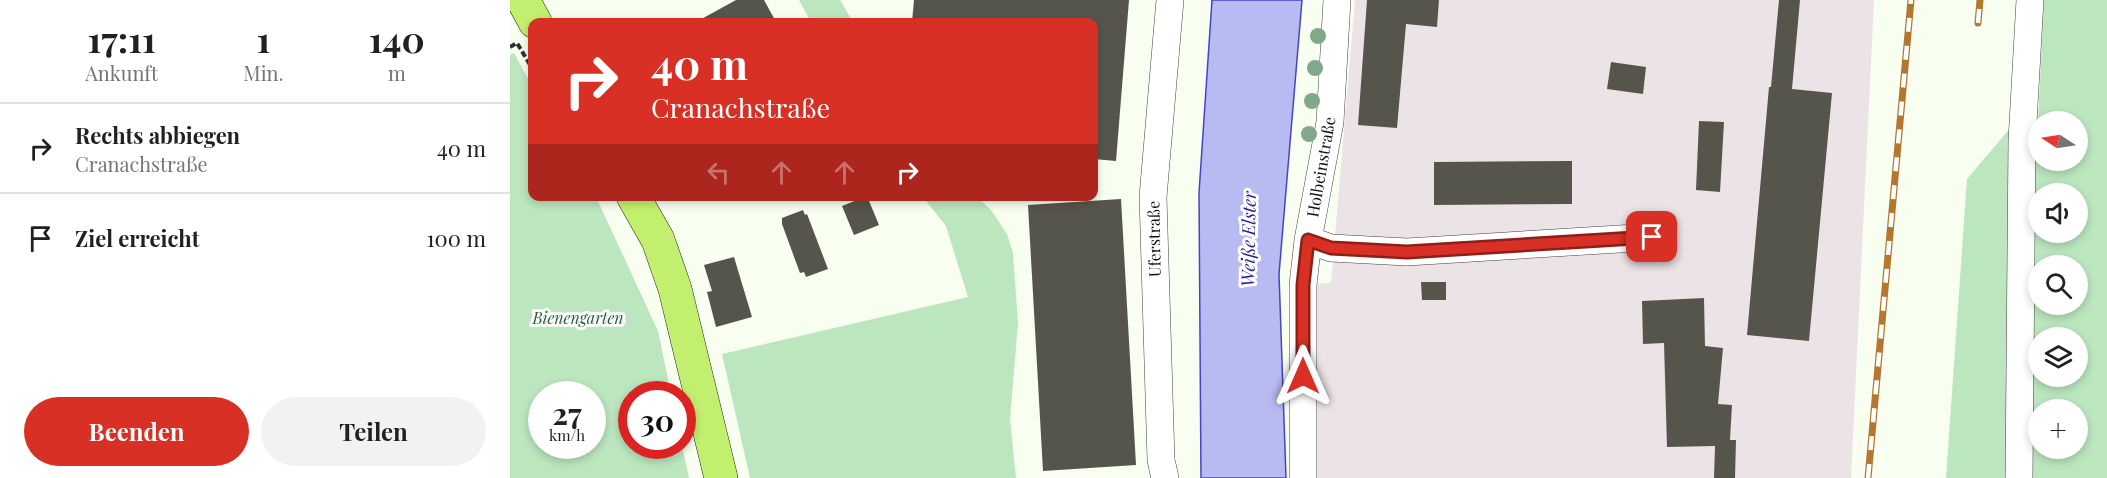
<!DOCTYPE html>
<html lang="de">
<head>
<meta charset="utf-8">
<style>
  body { margin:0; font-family:"Playfair Display",serif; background:#f2f2f2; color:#202124; height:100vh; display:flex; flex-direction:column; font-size:22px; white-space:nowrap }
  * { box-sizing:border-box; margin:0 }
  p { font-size:20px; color:#757577 }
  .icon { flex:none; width:33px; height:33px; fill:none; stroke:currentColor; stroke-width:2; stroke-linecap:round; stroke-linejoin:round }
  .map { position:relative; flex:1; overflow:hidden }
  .sheet { display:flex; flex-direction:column; background:#fff; width:510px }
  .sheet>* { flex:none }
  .guide { position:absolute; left:18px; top:18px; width:570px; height:183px; border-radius:12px; box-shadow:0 3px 9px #0003; background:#d93025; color:#fff; overflow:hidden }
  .needle { width:39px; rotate:282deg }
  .fabs { position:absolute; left:1518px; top:111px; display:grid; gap:12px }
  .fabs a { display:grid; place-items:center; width:60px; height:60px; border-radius:50%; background:#fff; box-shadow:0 3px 9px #0003; font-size:30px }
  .speed { position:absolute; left:18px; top:381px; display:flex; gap:12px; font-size:30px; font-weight:700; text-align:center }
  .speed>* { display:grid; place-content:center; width:78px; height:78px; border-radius:50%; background:#fff; box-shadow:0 3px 9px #0003; line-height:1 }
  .speed small { font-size:15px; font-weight:400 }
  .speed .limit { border:9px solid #d22; background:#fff; color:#111 }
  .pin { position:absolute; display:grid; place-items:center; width:51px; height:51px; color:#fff; margin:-26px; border-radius:12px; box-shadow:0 3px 9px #0006 }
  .me { position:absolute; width:66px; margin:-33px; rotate:0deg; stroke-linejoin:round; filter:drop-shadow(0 0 4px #0008) }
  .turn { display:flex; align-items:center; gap:21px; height:126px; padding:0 24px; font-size:27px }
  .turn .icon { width:78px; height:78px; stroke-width:2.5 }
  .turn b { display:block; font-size:42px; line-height:51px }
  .lanes { display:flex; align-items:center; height:57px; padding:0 24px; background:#0003; justify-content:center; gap:30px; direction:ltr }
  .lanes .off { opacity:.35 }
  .eta { display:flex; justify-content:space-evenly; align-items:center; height:102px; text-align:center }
  .eta b { font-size:36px; font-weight:700; line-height:42px }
  .primary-button { display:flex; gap:12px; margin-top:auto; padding:12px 24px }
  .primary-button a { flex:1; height:69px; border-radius:36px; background:#d93025; color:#fff; font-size:24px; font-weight:700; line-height:69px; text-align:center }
  .primary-button a+a { background:#f2f2f2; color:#202124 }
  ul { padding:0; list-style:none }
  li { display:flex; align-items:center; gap:18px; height:90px; padding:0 24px; border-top:2px solid #e0e0e0 }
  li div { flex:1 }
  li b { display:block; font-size:22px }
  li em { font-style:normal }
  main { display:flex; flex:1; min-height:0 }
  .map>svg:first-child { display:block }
</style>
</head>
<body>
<main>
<section class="sheet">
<div class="eta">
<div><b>17:11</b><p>Ankunft</p></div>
<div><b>1</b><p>Min.</p></div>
<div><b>140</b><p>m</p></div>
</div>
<ul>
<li><svg class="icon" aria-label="right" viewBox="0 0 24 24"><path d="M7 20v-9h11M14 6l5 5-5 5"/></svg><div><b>Rechts abbiegen</b><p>Cranachstraße</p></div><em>40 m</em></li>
<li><svg class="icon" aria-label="arrive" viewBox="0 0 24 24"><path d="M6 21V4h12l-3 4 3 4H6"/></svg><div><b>Ziel erreicht</b></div><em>100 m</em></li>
</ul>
<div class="primary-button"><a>Beenden</a><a>Teilen</a></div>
</section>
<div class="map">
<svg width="1597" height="478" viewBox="0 0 1597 478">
  <rect width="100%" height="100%" fill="#f8fef0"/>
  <path fill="#ece3e7" d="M845,0h519l-23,478h-539l1,-194 18,-1z"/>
  <path fill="#bbe6be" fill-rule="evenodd" d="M289,0h41l13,22h-42z
    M1534,0h63v478h-161l21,-299 45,-53 26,-5zM1528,122h40v38h-40zM1528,194h40v38h-40zM1528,266h40v38h-40zM1528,338h40v38h-40zM1528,410h40v38h-40z
    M4,53l18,33v110l64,1 62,134 13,63h-39v52h50l7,32h-179v-423zM32,394h50v52h-50z
    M413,197h54l14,13 16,24 6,19 5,70 -8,96 6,59h-266l-28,-124 246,-57 -22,-71z"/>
  <path fill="#b8baf2" stroke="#4445c4" stroke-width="1.5" d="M702,0h90l-23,274 7,204h-85l-2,-285z"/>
  <path fill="#56554b" d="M226,0h28l12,22h-80z
    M404,0h215l-13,161 -22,-2v-137h-182z
    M857,0h72l-2,27 -31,-3 -9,104 -39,-3z
    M1269,0h21l-8,89 40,4 -23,248 -62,-6 22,-248h2z
    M1101,62l35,5 -3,27 -36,-5z
    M1189,121l25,1 -4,70 -24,-2z
    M1062,161v43l-138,1v-43z
    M357,196l12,29 -25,10 -12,-29z
    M611,199l15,266 -93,6 -15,-266z
    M293,210l2,5 2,-1 21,55 -22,8 -2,-5 -4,1 -18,-49v-6z
    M224,257l18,60 -36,10 -9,-35 5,-1 -8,-26z
    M911,282h25v18h-24z
    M1194,298l1,48 18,2 -5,56 14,1 -2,35h6l-1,38h-21l1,-32 -48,1 -3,-104 -21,1 -1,-43z"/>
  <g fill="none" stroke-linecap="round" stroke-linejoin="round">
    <defs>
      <path id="minor" d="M798,240l23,8 76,4 245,-15
        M655,478l-4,-18 -8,-263 17,-197
        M793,478v-193l5,-45 22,-118 7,-122
        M1509,478l3,-337 8,-141"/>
      <path id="major" d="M13,0l12,22
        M123,196l25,44 17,49 46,189"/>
    </defs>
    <use href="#minor" stroke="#414141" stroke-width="28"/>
    <use href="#major" stroke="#1f1f1f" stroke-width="34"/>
    <path stroke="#303030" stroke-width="4" stroke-dasharray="6 3" stroke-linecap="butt" d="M0,47l7,-4 15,25"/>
    <use href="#minor" stroke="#fff" stroke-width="27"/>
    <use href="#major" stroke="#c3ef6f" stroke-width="33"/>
    <defs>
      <path id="rail" d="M1468,23l2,-23
        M1358,478l43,-478"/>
    </defs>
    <use href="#rail" stroke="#b4772f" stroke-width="7"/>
    <use href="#rail" stroke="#fff" stroke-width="4.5" stroke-dasharray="14" stroke-linecap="butt"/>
  </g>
  <g fill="#82a88c">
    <circle cx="808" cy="36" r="8"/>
    <circle cx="805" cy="68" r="8"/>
    <circle cx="802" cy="101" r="8"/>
    <circle cx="799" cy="134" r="8"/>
  </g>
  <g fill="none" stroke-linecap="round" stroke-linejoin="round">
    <defs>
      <path id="route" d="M793,376v-91l5,-45 23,8 76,4 245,-15"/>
    </defs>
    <use href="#route" stroke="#8d1f18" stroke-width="15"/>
    <use href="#route" stroke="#d93025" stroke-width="10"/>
  </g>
  <g text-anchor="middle" stroke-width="6" stroke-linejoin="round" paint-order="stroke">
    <g font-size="16" fill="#0e0e0e" stroke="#fff">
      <text transform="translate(811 167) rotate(-80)" y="6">Holbeinstraße</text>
      <text transform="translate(644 239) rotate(-91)" y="6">Uferstraße</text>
    </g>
    <g font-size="16" font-style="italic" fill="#22613a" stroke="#fff">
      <text x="68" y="324">Bienengarten</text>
    </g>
    <g font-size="18" font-style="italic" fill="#221f97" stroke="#fff">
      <text transform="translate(739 239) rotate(-89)" y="6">Weiße Elster</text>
    </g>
  </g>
</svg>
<div class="fabs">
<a><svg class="needle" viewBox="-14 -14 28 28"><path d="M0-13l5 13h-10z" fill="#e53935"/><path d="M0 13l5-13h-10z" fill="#757577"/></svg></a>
<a><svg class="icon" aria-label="sound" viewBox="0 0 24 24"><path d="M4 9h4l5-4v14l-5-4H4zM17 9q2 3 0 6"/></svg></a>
<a><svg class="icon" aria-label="search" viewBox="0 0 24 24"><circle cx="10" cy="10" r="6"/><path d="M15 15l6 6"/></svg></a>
<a><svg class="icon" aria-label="layers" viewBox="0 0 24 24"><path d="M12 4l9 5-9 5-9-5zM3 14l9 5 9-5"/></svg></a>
<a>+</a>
</div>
<div class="speed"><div>27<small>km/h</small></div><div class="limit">30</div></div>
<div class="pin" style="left:1142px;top:237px;background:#d93025"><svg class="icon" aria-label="arrive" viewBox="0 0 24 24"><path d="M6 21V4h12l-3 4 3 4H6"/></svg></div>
<svg class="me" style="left:793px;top:376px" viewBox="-20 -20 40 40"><path d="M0-17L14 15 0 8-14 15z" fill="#d93025" stroke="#fff" stroke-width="4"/></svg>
<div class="guide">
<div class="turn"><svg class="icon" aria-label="right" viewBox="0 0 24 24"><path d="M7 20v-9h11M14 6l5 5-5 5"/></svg><div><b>40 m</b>Cranachstraße</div></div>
<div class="lanes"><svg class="icon off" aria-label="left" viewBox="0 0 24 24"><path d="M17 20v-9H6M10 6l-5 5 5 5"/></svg><svg class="icon off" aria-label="ahead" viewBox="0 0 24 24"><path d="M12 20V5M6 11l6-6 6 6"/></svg><svg class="icon off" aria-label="ahead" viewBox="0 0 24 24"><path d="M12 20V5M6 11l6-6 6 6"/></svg><svg class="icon" aria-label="right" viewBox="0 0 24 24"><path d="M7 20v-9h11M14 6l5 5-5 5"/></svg></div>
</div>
</div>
</main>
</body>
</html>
